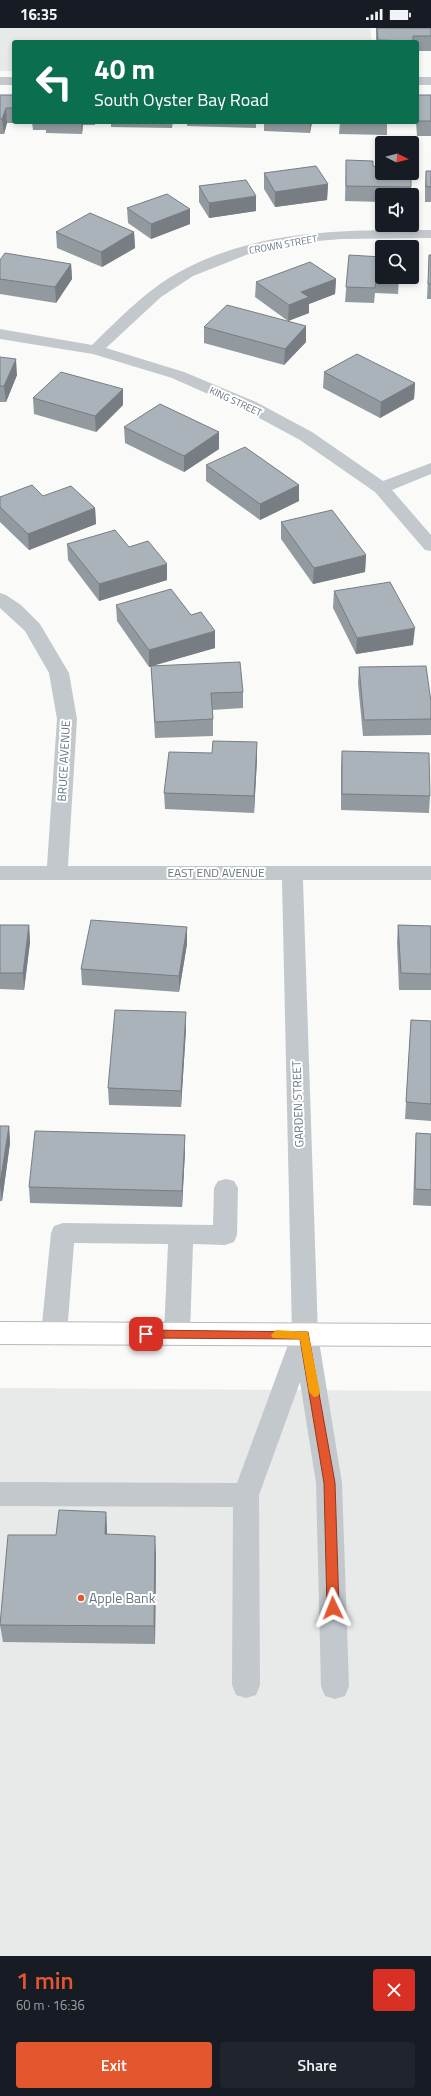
<!DOCTYPE html>
<html lang="en">
<head>
<meta charset="utf-8">
<style>
  body { margin:0; font-family:"Titillium Web",sans-serif; background:#20242c; color:#f1f3f6; height:100vh; display:flex; flex-direction:column; font-size:15px; white-space:nowrap }
  * { box-sizing:border-box; margin:0 }
  p { font-size:13px; color:#9ea1a6 }
  .icon { flex:none; width:22px; height:22px; fill:none; stroke:currentColor; stroke-width:2; stroke-linecap:round; stroke-linejoin:round }
  .map { position:relative; height:1928px; overflow:hidden }
  .details { display:flex; flex-direction:column; background:#171b24; flex:1 }
  .details>* { flex:none }
  .top-card { position:absolute; left:12px; top:12px; width:407px; height:84px; border-radius:4px; box-shadow:0 2px 6px #0003; background:#0b6e4f; color:#fff; overflow:hidden }
  .needle { width:26px; rotate:96deg }
  .buttons { position:absolute; left:375px; top:108px; display:grid; gap:8px }
  .buttons a { display:grid; place-items:center; width:44px; height:44px; border-radius:4px; background:#171b24; box-shadow:0 2px 6px #0003; font-size:20px }
  .pin { position:absolute; display:grid; place-items:center; width:34px; height:34px; color:#fff; margin:-17px; border-radius:8px; box-shadow:0 2px 6px #0006 }
  .me { position:absolute; width:44px; margin:-22px; rotate:358deg; stroke-linejoin:round; filter:drop-shadow(0 0 3px #0008) }
  .turn { display:flex; align-items:center; gap:14px; height:84px; padding:0 16px; font-size:18px }
  .turn .icon { width:52px; height:52px; stroke-width:2.5 }
  .turn b { display:block; font-size:28px; line-height:34px }
  .round { display:grid; place-items:center; flex:none; width:42px; height:42px; border-radius:4px; background:#20242c }
  .summary { display:flex; align-items:center; justify-content:space-between; height:68px; padding:0 16px }
  h1 { font-size:24px; font-weight:600; line-height:30px; color:#e4572e }
  .button { display:flex; gap:8px; margin-top:auto; padding:8px 16px }
  .button a { flex:1; height:46px; border-radius:4px; background:#e4572e; color:#fff; font-size:16px; font-weight:600; line-height:46px; text-align:center }
  .button a+a { background:#20242c; color:#f1f3f6 }
  .status { display:flex; justify-content:space-between; align-items:center; height:28px; padding:0 20px; background:#171b24; direction:ltr }
  .status svg { height:11px; fill:currentColor }
  .map>svg:first-child { display:block }
</style>
</head>
<body>
<div class="status"><b>16:35</b><svg viewBox="0 0 49 12"><path d="M0 12V9h3v3zM5 12V6h3v6zM10 12V3h3v9zM15 12V0h3v12zM26 1h20v11H26zM47 4h2v5h-2z"/></svg></div>
<div class="map">
<svg width="431" height="1928" viewBox="0 0 431 1928">
  <rect width="100%" height="100%" fill="#fafaf8"/>
  <path fill="#e8e9e9" d="M0,0h370l2,14h-358v29h-14z
    M0,1360l431,3v565h-431z"/>
  <g fill="none" stroke-linecap="round" stroke-linejoin="round">
    <defs>
      <path id="major" d="M0,1294l431,2v22l-431,-2z"/>
    </defs>
    <use href="#major" stroke="#b5babe" stroke-width="2"/>
    <path fill="#c3c8cc" fill-rule="evenodd" d="M0,49h14v8h-14z
      M417,49h14v8h-14z
      M431,202v8l-90,1 -35,3 -55,11 -58,23 -32,21 -55,51 78,24 72,30 56,30 71,49 48,-18v11l-39,16 39,45v16l-6,-1 -50,-58 -75,-52 -56,-30 -72,-32 -79,-24 -93,-15v-10l92,16c28,-27 56,-57 91,-75 77,-41 163,-40 248,-40z
      M0,565l6,2 15,10 19,19 29,49 8,46 -9,147h363v14h-128l15,455 24,148 7,203 -4,10 -10,3 -10,-3 -4,-10 -5,-203 -16,-101 -41,113 1,190 -4,10 -10,3 -10,-3 -4,-10 1,-178 -233,-1v-24l237,1 55,-149 -10,-454h-282v-14h47l10,-147 -8,-46 -24,-42 -25,-23z
      M226,1151l8,2 4,7 -1,47 -3,7 -9,3 -32,-1 -3,90 -4,7 -9,4 -9,-4 -4,-7 4,-90 -94,-1 -7,91 -4,7 -9,4 -9,-4 -4,-7 10,-101 3,-7 9,-3 150,2 1,-37 4,-7z"/>
    <use href="#major" fill="#fff" fill-rule="evenodd"/>
  </g>
  <path fill="#929a9f" d="M376,0h55v23h-14v-9h-41z
    M0,67h14v27h6v1h-13l-3,11h-4z
    M417,67h14v41h-14l-1,-14h1z
    M32,94h63v3h-12l-1,9 -36,-1v-3h-13z
    M111,94h62l-1,6 -61,-1z
    M187,94h69v6l-69,-2z
    M264,94h48l-2,11 -46,-2z
    M340,94h47v13l-48,-1z
    M346,132l65,27v8h-29v7l-37,-1z
    M426,143h5v31h-6v-16z
    M264,145l64,11 -1,16 -52,7 -11,-18z
    M199,158l57,25 -47,7 -10,-16z
    M127,180l63,1v15l-39,15 -23,-16z
    M56,204h78l1,16 -33,19 -45,-19z
    M349,227l50,22 -1,17 -23,-1 -1,10 -29,-1z
    M429,227h2v44h-4z
    M0,232l71,4 1,15 -16,24 -56,-9z
    M336,251l-1,15 -26,10v9l-21,8 -33,-24 1,-15z
    M306,298v16l-22,23 -80,-22v-16z
    M0,329l17,18 -11,27h-6z
    M324,344l91,11 -1,16 -34,19 -57,-30z
    M123,361v16l-27,27 -62,-18 -1,-16z
    M124,399l95,5v17l-35,23 -59,-29z
    M206,437l93,20v16l-39,19 -54,-39z
    M43,468l52,12 1,16 -67,26 -29,-28v-25z
    M281,494l85,33 -1,17 -52,12 -32,-45z
    M67,516l62,3 38,33 -68,21 -31,-41z
    M334,563l79,54 -57,9 -23,-46z
    M116,577l99,43 -61,17 89,27v16l-31,2 1,9v17l-58,2 -4,-72 -2,1 -32,-46z
    M359,639l72,35v33l-68,1 -5,-53z
    M257,714v17l-3,54 -89,-4 -1,-16 48,-40z
    M342,723l88,45 -1,17 -88,-3v-43z
    M0,897h29l1,17 -6,48 -24,-1z
    M398,897l33,1v64h-32l-2,-48z
    M187,899v17l-8,48 -97,-7 -1,-16z
    M411,992l20,1v100l-26,-2z
    M186,1001l-5,78 -72,-2 -1,-17z
    M0,1098h9l1,17 -8,58h-2z
    M416,1105l15,1v72l-18,-1 2,-56z
    M185,1123l-3,56 -152,-4 -1,-16z
    M106,1484l1,22 49,20 -1,90 -152,-2 -3,-17 56,-90z"/>
  <path fill="#777d82" d="M6,80l1,15 -3,11 -2,-15z
    M81,94h2l-1,12z
    M310,94h2l-2,11z
    M328,156l-1,16 -52,7v-15z
    M256,168v15l-47,7v-15z
    M190,181v15l-39,15v-15z
    M134,204l1,16 -33,19 -1,-15z
    M71,236l1,15 -16,24 -1,-16z
    M336,251l-1,15 -26,10v9l-21,8 1,-16 12,-13z
    M306,298v16l-22,23 1,-16z
    M16,331l1,16 -11,27 -2,-16z
    M415,355l-1,16 -34,19 1,-16z
    M123,361v16l-27,27 -1,-16z
    M219,404v17l-35,23v-16z
    M299,457v16l-39,19v-16z
    M95,480l1,16 -67,26 -1,-16z
    M366,527l-1,17 -52,12 1,-16z
    M167,536v16l-68,21v-17z
    M415,600l-2,17 -57,9 1,-16z
    M215,603v17l-66,19v-17z
    M257,714v17l-3,54v-17z
    M29,897l1,17 -6,48 -1,-17z
    M187,899v17l-8,48v-16z
    M186,984v17l-5,78v-16z
    M9,1098l1,17 -8,58 -2,-17z
    M185,1107v16l-3,56v-16z
    M106,1484l1,18 -1,22 -1,-18z
    M155,1508l1,18 -1,90 -1,-18z"/>
  <path fill="#aab3b9" stroke="#777d82" d="M377,0h54v8h-18v5l-35,-1z
    M0,67h14v13h-8l-4,11h-2z
    M417,67h14v26h-13l-1,-10z
    M346,132l27,1v5l9,1v6h29v14l-65,-1z
    M316,138l12,18 -53,8 -11,-19z
    M426,143h5v16l-5,-1z
    M246,152l10,16 -47,7 -10,-17z
    M167,166l23,15 -39,15 -24,-16z
    M90,185l44,19 -33,20 -45,-20z
    M5,225l66,11 -16,23 -55,-8v-19z
    M349,227l33,2v20h17v2l-23,-1 -1,10 -29,-1z
    M429,227h2v29h-3z
    M310,234l26,17 -35,13 8,5 -20,8 -33,-23z
    M227,277l79,21 -21,23 -81,-22z
    M357,326l58,29 -34,19 -57,-30z
    M0,329l16,2 -12,27h-4z
    M61,344l62,17 -28,27 -62,-18z
    M160,376l59,28 -35,24 -60,-29z
    M245,419l54,38 -39,19 -54,-39z
    M32,457l11,11 28,-10 24,22 -67,26 -28,-27v-10z
    M332,482l34,45 -52,13 -33,-46z
    M115,502l14,17 19,-6 19,23 -68,20 -32,-40z
    M390,554l25,46 -58,10 -23,-47z
    M171,561l20,26 10,-3 14,19 -66,19 -33,-45z
    M240,634l3,30 -32,1 2,26 -58,3 -4,-56z
    M426,638l5,36v17l-67,1 -5,-53z
    M213,713l44,1 -3,54 -90,-3 5,-41 43,1z
    M342,723l87,2 1,43 -88,-2z
    M91,892l96,7 -8,49 -98,-7z
    M0,897h29l-6,48h-23z
    M398,897l33,1v48l-30,-1z
    M115,982l71,2 -5,79 -73,-3z
    M411,992l20,1v83l-25,-2z
    M0,1098h9l-9,58z
    M35,1103l150,4 -3,56 -153,-4z
    M416,1105l15,1v56l-16,-1z
    M59,1482l47,2 -1,22 50,2 -1,90 -154,-1 8,-90h48z"/>
  <path fill="#e4572e" stroke="#94391e" d="M146,1302l162,2 27,151 4,125 -2,4 -4,1 -4,-1 -2,-4 -3,-125 -24,-144 -154,-1 -5,-4z"/>
  <path fill="#f59e0b" d="M276,1302l32,2 12,60 -2,4 -4,1 -5,-5 -9,-53 -27,-1 -2,-3z"/>
  <circle fill="#e4572e" stroke="#fff" stroke-width="1.5" cx="81" cy="1570" r="4"/>
  <g text-anchor="middle" stroke-width="4" stroke-linejoin="round" paint-order="stroke">
    <g font-size="10" fill="#657683" stroke="#fff">
      <text transform="translate(283 216) rotate(-10)" y="4">CROWN STREET</text>
      <text transform="translate(236 373) rotate(25)" y="4">KING STREET</text>
    </g>
    <g font-size="12" fill="#657683" stroke="#fff">
      <text transform="translate(64 733) rotate(-87)" y="4">BRUCE AVENUE</text>
      <text x="216" y="849">EAST END AVENUE</text>
      <text transform="translate(298 1076) rotate(-92)" y="4">GARDEN STREET</text>
    </g>
    <g font-size="14" fill="#657683" stroke="#fff" text-anchor="start">
      <text x="89" y="1575">Apple Bank</text>
    </g>
  </g>
</svg>
<div class="buttons">
<a><svg class="needle" viewBox="-14 -14 28 28"><path d="M0-13l5 13h-10z" fill="#e53935"/><path d="M0 13l5-13h-10z" fill="#9ea1a6"/></svg></a>
<a><svg class="icon" aria-label="sound" viewBox="0 0 24 24"><path d="M4 9h4l5-4v14l-5-4H4zM17 9q2 3 0 6"/></svg></a>
<a><svg class="icon" aria-label="search" viewBox="0 0 24 24"><circle cx="10" cy="10" r="6"/><path d="M15 15l6 6"/></svg></a>
</div>
<div class="pin" style="left:146px;top:1306px;background:#d93025"><svg class="icon" aria-label="arrive" viewBox="0 0 24 24"><path d="M6 21V4h12l-3 4 3 4H6"/></svg></div>
<svg class="me" style="left:333px;top:1580px" viewBox="-20 -20 40 40"><path d="M0-17L14 15 0 8-14 15z" fill="#e4572e" stroke="#fff" stroke-width="4"/></svg>
<div class="top-card">
<div class="turn"><svg class="icon" aria-label="left" viewBox="0 0 24 24"><path d="M17 20v-9H6M10 6l-5 5 5 5"/></svg><div><b>40 m</b>South Oyster Bay Road</div></div>
</div>
</div>
<section class="details">
<div class="summary"><div><h1>1 min</h1><p>60 m · 16:36</p></div><a class="round" style="background:#d93025;color:#fff"><svg class="icon" aria-label="close" viewBox="0 0 24 24"><path d="M6 6l12 12M18 6L6 18"/></svg></a></div>
<div class="button"><a>Exit</a><a>Share</a></div>
</section>
</body>
</html>
